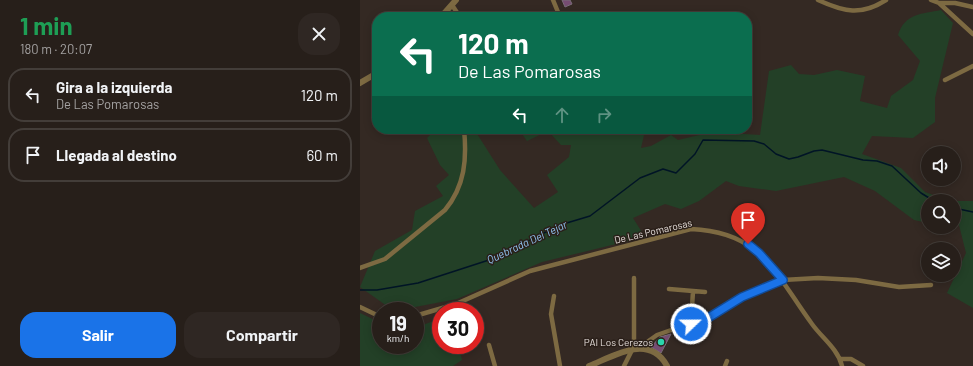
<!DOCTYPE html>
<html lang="es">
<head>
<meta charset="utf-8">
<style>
  body { margin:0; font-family:Barlow,sans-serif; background:#2f2723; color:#f1f3f6; height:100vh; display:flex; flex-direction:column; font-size:15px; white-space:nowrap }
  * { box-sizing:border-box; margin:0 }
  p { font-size:13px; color:#a4a2a2 }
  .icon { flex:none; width:22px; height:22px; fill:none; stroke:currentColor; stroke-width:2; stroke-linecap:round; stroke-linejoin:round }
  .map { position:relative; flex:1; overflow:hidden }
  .side { display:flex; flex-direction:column; background:#271f1a; width:360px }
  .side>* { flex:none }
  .top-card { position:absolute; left:12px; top:12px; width:380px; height:122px; border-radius:16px; box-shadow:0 2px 10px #0003,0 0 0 1px #433d39; background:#0b6e4f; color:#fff; overflow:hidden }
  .buttons { position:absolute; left:561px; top:146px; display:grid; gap:8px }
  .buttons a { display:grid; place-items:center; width:40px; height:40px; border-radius:50%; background:#271f1a; box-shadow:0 2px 10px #0003,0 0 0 1px #433d39; font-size:20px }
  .speed { position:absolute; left:12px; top:302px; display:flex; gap:8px; font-size:20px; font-weight:700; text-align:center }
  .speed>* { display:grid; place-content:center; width:52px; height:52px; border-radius:50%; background:#271f1a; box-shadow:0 2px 10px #0003,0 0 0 1px #433d39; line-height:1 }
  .speed small { font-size:10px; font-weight:400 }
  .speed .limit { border:6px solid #d22; background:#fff; color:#111 }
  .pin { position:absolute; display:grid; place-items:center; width:34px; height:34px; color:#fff; margin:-41px -17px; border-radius:50% 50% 50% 0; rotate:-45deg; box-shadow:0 0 4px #0007 }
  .pin .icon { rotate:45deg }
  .me { position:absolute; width:44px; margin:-22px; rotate:68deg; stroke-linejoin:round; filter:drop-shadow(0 0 3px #0008) }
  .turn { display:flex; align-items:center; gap:14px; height:84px; padding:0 20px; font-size:18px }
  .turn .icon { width:52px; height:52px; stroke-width:2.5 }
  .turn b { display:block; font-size:28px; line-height:34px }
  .lanes { display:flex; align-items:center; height:38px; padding:0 20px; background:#0003; justify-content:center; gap:20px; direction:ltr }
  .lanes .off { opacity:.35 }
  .round { display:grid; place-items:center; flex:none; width:42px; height:42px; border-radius:16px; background:#2f2723 }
  .summary { display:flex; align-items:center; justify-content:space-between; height:68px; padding:0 20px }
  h1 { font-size:24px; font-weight:700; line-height:30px; color:#1e9e55 }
  .cta { display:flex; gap:8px; margin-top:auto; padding:8px 20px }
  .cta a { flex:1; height:46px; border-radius:16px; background:#1a73e8; color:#fff; font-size:16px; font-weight:700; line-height:46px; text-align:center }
  .cta a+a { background:#2f2723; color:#f1f3f6 }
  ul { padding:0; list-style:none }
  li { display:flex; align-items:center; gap:12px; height:54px; margin:0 8px 6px; padding:0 12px; border:2px solid #433d39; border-radius:16px }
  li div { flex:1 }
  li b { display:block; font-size:15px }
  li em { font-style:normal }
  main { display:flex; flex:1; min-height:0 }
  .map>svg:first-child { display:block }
</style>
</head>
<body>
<main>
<section class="side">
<div class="summary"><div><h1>1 min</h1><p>180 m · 20:07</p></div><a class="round"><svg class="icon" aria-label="close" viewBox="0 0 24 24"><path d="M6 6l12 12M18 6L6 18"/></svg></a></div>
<ul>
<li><svg class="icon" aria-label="left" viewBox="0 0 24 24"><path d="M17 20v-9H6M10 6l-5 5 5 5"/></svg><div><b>Gira a la izquierda</b><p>De Las Pomarosas</p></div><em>120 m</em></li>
<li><svg class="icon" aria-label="arrive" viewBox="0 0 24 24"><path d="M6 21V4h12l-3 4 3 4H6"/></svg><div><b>Llegada al destino</b></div><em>60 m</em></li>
</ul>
<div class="cta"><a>Salir</a><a>Compartir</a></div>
</section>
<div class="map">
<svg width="613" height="366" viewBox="0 0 613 366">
  <rect width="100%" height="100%" fill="#342923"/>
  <path fill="#234027" d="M581,10l12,13 -18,75v24l-22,16 -41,-2 -10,18 39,14 24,24 25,9h23v107l-26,-15 19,-40 -8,-32 -4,1v-21h-26v22l-14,-3 -39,-29 -31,-14 -68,14 -37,-5 -13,-5 -27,20 -18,8 -16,-5 -32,14 12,19 -103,25 -85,37 -63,12 -34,-24 15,-36 37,-21 3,-19 28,-15 -7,-10 13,-11 -9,-10 -13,-27 9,-9h38l26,41 34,38 24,-16 -11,-17 22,-18 2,-12h-10l-13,-14 -21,10 -5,-7 5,-5h117l1,2 -4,17 10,-2 20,-11 7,5 34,-8 48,3 9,-64 22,-6 8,9 15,1 23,-5 28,6 -5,25 27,7 4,-12 22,-16 7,-19 -22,-26c7,-22 24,-21 43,-25z
    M0,313l21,10v22h34v-17l26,-10v27h8l2,6h9l2,9 -9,6h-93z"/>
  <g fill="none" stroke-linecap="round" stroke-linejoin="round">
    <path stroke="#001426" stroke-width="1.5" d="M594,208l19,4
      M0,290h17l41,-7 74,-24 68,-34 30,-9 50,-38 23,-9 13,4 19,-19 8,-14 51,1 10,3 12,10 13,5 9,-2 16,-6 8,-1 41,10 14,1 15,5 29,27 13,8"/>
  </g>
  <path fill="#754c71" stroke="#796d77" d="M202,0h8l2,4 -7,3z
    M311,334l-10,19 -10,-6 9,-10z"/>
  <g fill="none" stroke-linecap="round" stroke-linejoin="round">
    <path stroke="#7d6a42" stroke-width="4.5" d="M193,0l7,17
      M458,0c26,12 43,16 68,0
      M571,0l8,3 34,31
      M579,3h16l18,4
      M92,5l8,12
      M585,80l28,-14
      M0,268l25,-9 60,-49c20,-24 22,-51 19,-81
      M309,289l36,3
      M194,296l-3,18 9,52
      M0,307l21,10
      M55,316l41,-12 74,-33 161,-42c72,3 84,45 121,95 10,14 26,25 30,42
      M331,324l2,-33
      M129,345l6,21
      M280,347l17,-12 51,-18 34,-20 41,-17 35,-2 38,2 43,7 32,-2
      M481,359h10l12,7
      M264,366l9,-18 1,-9v-61
      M365,366l2,-5"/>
    <path stroke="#7d6a42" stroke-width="6" d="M81,17l15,-17
      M0,83l17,-10
      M229,366c25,-10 60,-33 78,0"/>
  </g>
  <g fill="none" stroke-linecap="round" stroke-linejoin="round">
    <defs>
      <path id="route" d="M331,324l17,-6 34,-21 41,-17 -24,-27 -11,-9"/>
    </defs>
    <use href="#route" stroke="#114b97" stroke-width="10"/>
    <use href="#route" stroke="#1a73e8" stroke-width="7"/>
  </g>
  <circle fill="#2ad5ac" stroke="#2a1f19" stroke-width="1.5" cx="301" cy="342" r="4"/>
  <g text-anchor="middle" stroke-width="3" stroke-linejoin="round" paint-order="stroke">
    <g font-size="10" fill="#e5deda" stroke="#2a1f19">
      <text transform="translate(293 231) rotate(-13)" y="4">De Las Pomarosas</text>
    </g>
    <g font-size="10" fill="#e5deda" stroke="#2a1f19" text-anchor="end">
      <text x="293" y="346">PAI Los Cerezos</text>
    </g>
    <g font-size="11" font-style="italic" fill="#92c7f5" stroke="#2a1f19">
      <text transform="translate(167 242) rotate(-25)" y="4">Quebrada Del Tejar</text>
    </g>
  </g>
</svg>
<div class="buttons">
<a><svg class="icon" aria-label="sound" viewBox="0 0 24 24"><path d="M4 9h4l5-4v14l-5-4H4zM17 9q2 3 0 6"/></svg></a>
<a><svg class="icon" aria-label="search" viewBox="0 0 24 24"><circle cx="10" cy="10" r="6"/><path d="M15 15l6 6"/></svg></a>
<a><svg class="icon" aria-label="layers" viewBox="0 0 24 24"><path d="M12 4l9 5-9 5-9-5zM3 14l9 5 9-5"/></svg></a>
</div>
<div class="speed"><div>19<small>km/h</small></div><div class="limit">30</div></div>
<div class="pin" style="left:388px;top:244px;background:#d93025"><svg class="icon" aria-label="arrive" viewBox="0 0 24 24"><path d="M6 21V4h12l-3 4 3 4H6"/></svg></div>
<svg class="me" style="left:331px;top:324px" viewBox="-20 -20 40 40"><circle r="17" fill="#1a73e8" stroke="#fff" stroke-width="3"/><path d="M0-11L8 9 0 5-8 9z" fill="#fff"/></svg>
<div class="top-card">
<div class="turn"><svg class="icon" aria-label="left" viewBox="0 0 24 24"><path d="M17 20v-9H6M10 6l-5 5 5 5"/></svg><div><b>120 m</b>De Las Pomarosas</div></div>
<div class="lanes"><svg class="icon" aria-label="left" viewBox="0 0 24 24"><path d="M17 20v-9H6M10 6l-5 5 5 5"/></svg><svg class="icon off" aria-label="ahead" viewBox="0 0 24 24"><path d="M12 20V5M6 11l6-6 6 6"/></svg><svg class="icon off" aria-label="right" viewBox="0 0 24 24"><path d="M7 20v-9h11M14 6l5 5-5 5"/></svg></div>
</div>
</div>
</main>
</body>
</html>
